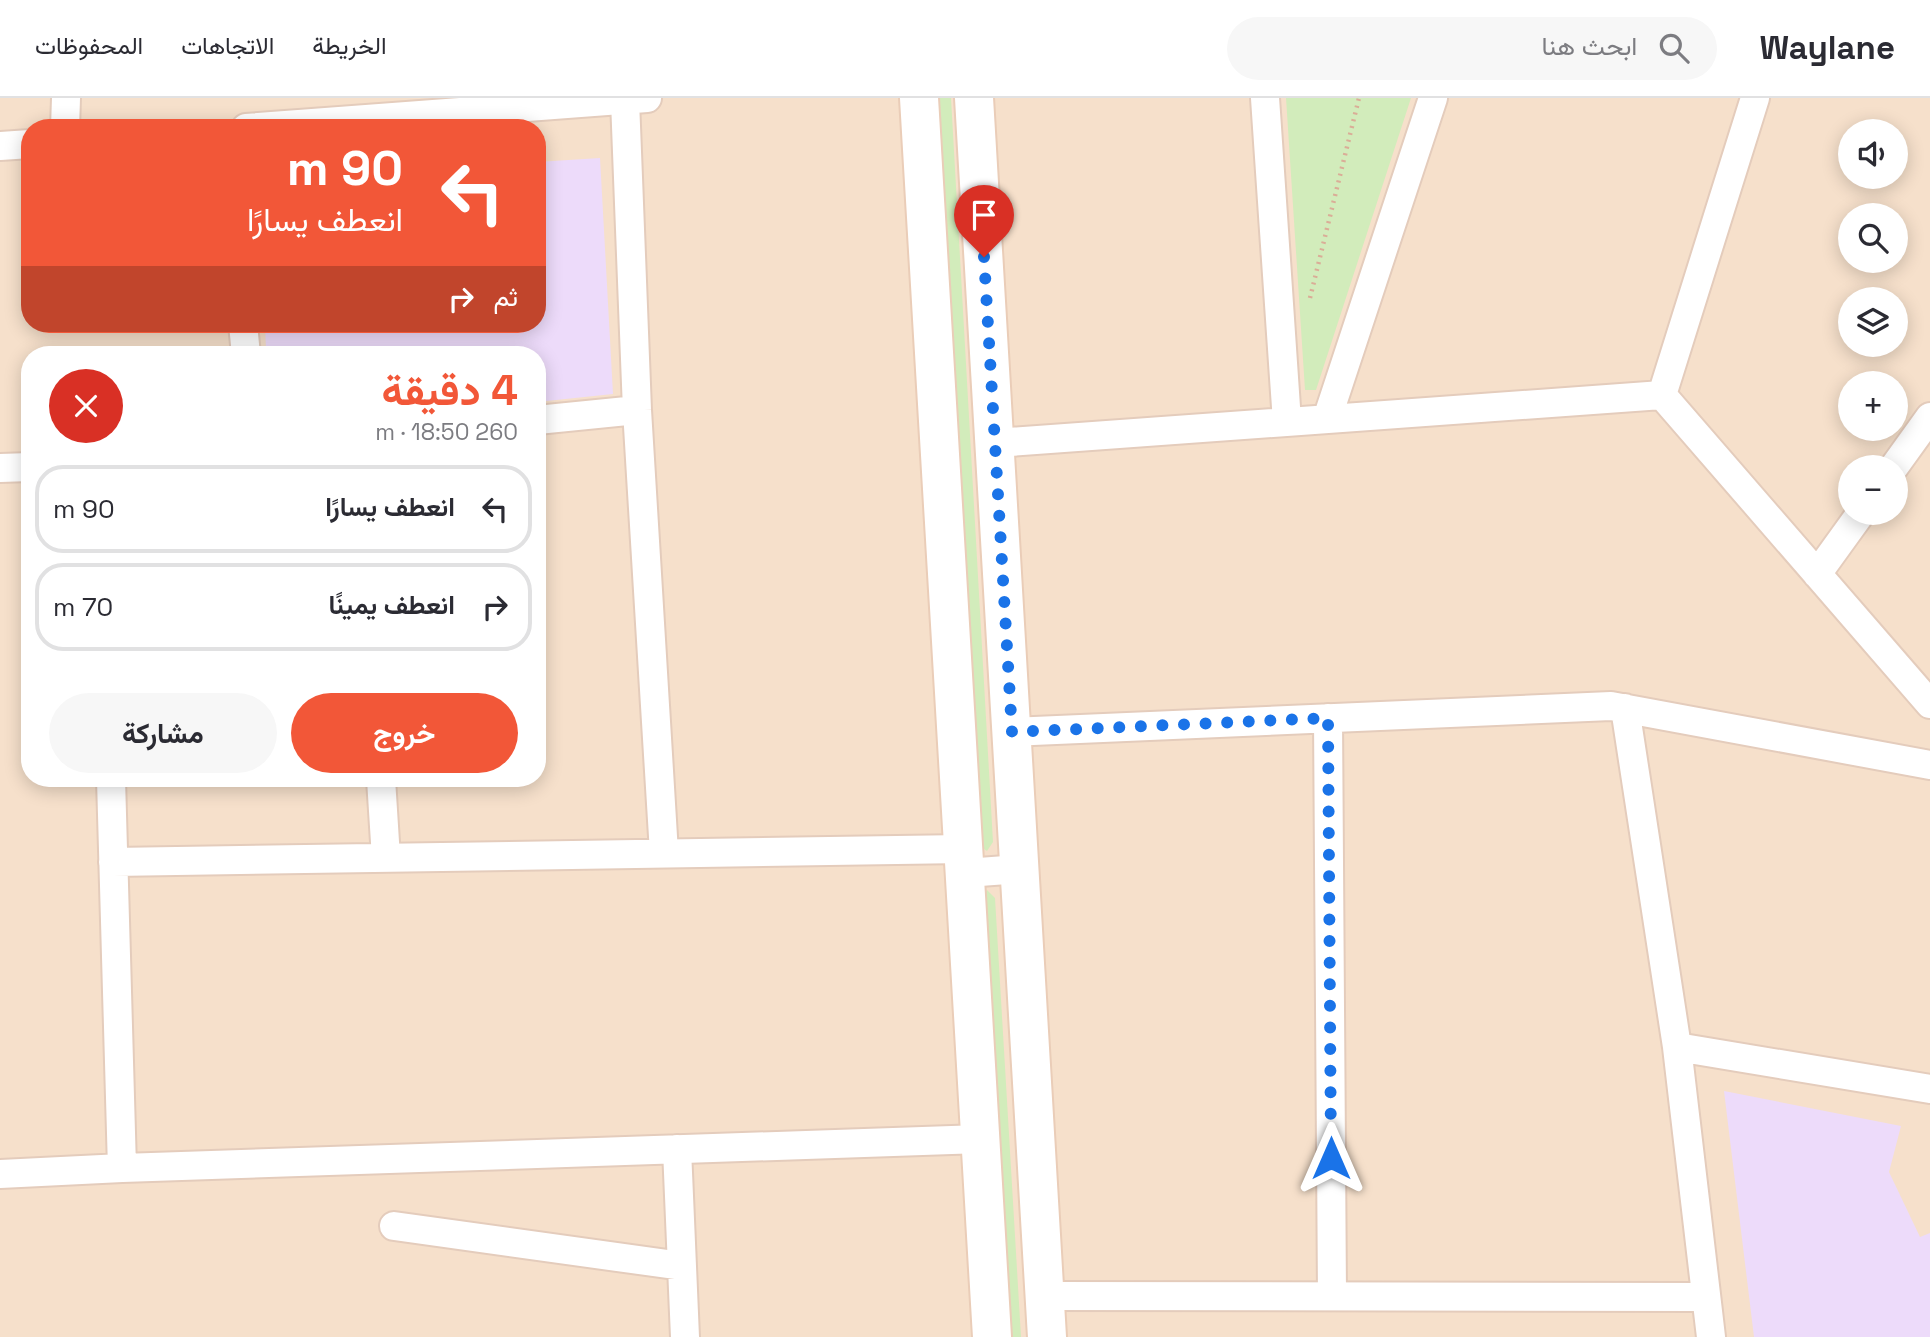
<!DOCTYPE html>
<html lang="ar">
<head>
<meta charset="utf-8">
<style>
  body { margin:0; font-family:"Space Grotesk",Vazirmatn,sans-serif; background:#f7f7f7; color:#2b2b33; direction:rtl; height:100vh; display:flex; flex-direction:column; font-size:26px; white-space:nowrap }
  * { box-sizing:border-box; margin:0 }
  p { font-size:23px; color:#7c7c81 }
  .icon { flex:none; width:38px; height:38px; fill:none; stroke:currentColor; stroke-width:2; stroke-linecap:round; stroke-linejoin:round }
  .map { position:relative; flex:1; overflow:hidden; direction:ltr }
  .drawer { position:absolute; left:21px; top:248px; width:525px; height:441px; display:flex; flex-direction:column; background:#fff; border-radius:28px; box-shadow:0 4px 18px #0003; direction:rtl }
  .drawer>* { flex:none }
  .hud { position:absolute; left:21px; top:21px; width:525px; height:214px; border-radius:28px; box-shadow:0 4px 18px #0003; direction:rtl; background:#f25738; color:#fff; overflow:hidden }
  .fabs { position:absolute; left:1838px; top:21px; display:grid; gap:14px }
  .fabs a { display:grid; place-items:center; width:70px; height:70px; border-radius:50%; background:#fff; box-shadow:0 4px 18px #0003; font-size:35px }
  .pin { position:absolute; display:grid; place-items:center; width:60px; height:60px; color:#fff; margin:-72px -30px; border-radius:50% 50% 50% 0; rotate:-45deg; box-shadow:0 0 7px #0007 }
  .pin .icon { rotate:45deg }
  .me { position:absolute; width:77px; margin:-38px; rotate:0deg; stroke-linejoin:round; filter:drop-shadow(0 0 5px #0008) }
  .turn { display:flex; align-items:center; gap:24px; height:147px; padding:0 28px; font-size:32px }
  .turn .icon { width:91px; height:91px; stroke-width:2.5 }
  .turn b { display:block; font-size:49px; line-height:60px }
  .then { display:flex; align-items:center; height:66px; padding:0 28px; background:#0003; gap:14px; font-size:26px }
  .round { display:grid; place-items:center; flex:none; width:74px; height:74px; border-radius:37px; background:#f7f7f7 }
  .overview { display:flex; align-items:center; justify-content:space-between; height:119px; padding:0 28px }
  h1 { font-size:42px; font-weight:700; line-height:52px; color:#f25738 }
  .cta { display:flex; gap:14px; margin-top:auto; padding:14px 28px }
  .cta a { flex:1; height:80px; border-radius:42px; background:#f25738; color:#fff; font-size:28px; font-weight:700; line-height:80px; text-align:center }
  .cta a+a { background:#f7f7f7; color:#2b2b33 }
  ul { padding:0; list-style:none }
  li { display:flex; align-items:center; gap:21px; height:88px; margin:0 14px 10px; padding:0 14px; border:4px solid #e1e1e2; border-radius:28px }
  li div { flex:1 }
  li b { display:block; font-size:26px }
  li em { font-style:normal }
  header { display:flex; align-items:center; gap:42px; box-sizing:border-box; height:98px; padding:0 35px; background:#fff; border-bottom:2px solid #e1e1e2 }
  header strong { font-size:33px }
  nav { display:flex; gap:38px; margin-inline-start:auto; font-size:24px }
  .search { width:490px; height:63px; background:#f7f7f7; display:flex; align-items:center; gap:18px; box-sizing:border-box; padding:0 24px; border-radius:38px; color:#7c7c81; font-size:26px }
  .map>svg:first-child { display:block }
</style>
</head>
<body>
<header>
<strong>Waylane</strong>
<div class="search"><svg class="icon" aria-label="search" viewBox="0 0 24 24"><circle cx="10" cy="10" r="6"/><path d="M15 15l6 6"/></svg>ابحث هنا</div>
<nav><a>الخريطة</a><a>الاتجاهات</a><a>المحفوظات</a></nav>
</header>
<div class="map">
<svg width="1930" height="1239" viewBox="0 0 1930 1239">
  <rect width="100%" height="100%" fill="#feefdd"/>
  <path fill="#f6e0cb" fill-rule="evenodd" d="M0,0h1930v1239h-1930zM30,30h507v196h-507zM1850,33h45v46h-45zM1850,117h45v46h-45zM1850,201h45v46h-45zM30,257h507v424h-507zM1850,285h45v46h-45zM1850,369h45v46h-45z"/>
  <path fill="#eddbfa" d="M600,60l13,236 -76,8v-47h-252l-19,-6 -1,-25h272v-162z
    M1724,993l177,35 -12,46 31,65 10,-4v104h-176z"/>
  <path fill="#d2ecbb" d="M935,0h16l42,744 -6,9 -9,-6z
    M1286,0h125l-95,292h-11z
    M987,792l8,8 26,439h-15l-25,-438z"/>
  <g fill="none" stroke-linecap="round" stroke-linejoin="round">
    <defs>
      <path id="street" d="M1265,0l22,324
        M1755,0l-93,297 268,309
        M625,2l12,310 27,443
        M65,30l1,-30
        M246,30l401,-30
        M0,48l30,-2
        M243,226l3,31
        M1327,321l106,-321
        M537,322l100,-10
        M995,345l667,-48
        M1894,369l36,-50
        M0,370l30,-1
        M1817,476l44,-61
        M1625,610l52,339 34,290
        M1328,620l4,578
        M1012,634l599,-26 319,59
        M111,681l11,389
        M381,681l5,79
        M113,764l851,-13
        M966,775l54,-4
        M1677,949l253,42
        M677,1051l8,188
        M0,1076l122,-6 859,-29
        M394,1128l288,40
        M1044,1198l662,1"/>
      <path id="secondary" d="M919,0l73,1239
        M974,0l73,1239"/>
    </defs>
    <use href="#street" stroke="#e4ccbc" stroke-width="32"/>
    <use href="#secondary" stroke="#eacdb8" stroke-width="42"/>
    <path stroke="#daad97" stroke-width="4.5" stroke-dasharray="2 5" stroke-linecap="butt" d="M1310,200l49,-200"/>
    <use href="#street" stroke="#fff" stroke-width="28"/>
    <use href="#secondary" stroke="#fff" stroke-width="38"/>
  </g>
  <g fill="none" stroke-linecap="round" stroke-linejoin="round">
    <path stroke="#1a73e8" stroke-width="12" stroke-dasharray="0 21.6" d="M984,159l28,475 316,-14 3,440"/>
  </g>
</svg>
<div class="fabs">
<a><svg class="icon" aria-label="sound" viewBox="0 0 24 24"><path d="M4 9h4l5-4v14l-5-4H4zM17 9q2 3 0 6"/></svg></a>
<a><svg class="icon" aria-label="search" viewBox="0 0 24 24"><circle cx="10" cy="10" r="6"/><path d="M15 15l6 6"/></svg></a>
<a><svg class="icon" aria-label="layers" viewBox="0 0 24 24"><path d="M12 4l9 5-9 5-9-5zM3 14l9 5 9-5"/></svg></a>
<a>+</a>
<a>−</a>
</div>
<div class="pin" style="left:984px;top:159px;background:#d93025"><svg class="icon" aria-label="arrive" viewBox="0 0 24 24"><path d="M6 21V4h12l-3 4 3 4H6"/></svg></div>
<svg class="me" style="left:1331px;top:1060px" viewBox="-20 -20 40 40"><path d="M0-17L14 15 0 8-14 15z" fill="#1a73e8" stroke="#fff" stroke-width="4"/></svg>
<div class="hud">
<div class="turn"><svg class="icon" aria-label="left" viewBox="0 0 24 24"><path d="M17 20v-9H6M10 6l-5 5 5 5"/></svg><div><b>90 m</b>انعطف يسارًا</div></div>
<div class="then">ثم<svg class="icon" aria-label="right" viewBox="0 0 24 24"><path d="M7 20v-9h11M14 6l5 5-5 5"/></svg></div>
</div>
<section class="drawer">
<div class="overview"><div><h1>4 دقيقة</h1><p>260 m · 18:50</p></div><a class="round" style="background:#d93025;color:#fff"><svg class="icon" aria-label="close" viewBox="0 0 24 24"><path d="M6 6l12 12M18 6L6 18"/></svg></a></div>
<ul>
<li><svg class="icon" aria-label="left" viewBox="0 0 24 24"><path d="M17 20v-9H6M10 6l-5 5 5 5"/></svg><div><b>انعطف يسارًا</b></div><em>90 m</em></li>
<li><svg class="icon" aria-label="right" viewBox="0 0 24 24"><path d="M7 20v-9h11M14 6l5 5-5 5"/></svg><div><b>انعطف يمينًا</b></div><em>70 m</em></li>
</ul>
<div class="cta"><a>خروج</a><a>مشاركة</a></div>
</section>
</div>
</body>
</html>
